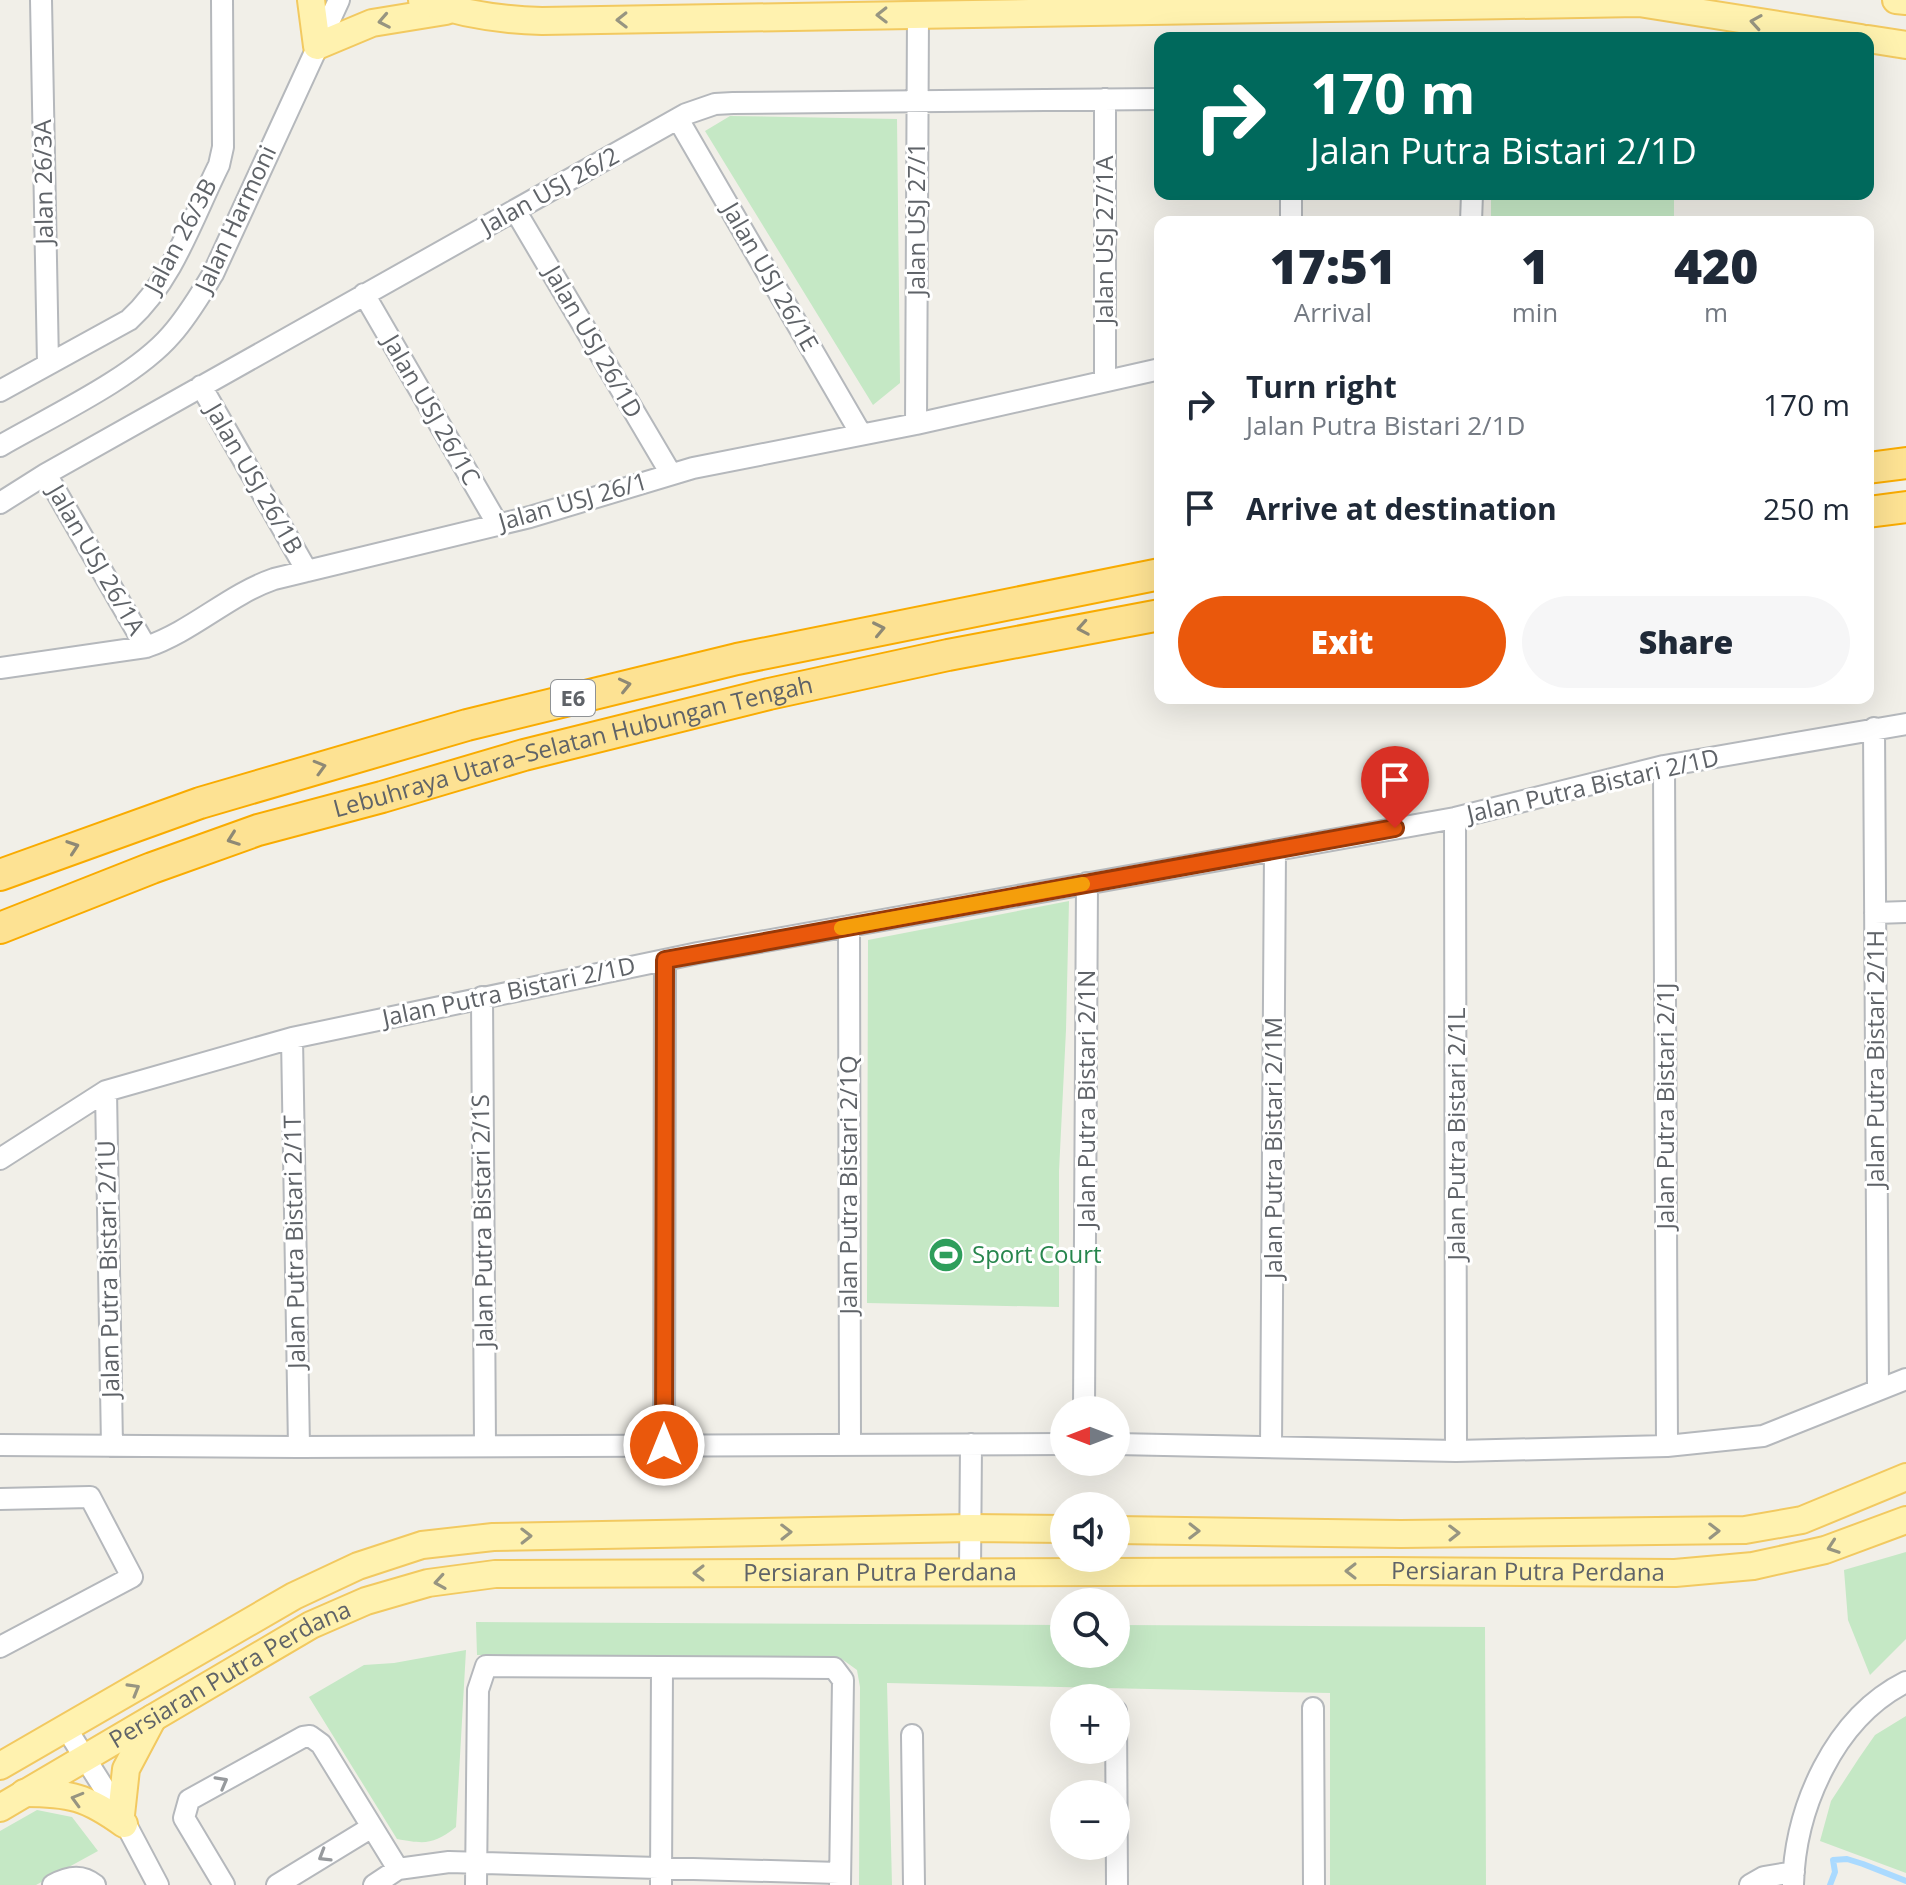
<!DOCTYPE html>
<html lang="en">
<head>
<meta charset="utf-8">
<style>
  body { margin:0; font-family:"Open Sans",sans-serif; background:#f6f6f7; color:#1f2937; height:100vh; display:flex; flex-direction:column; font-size:30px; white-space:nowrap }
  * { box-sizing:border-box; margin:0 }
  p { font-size:26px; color:#747a83 }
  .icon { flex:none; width:44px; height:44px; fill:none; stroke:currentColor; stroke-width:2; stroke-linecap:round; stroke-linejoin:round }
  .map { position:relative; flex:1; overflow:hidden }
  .panel { position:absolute; left:1154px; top:216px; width:720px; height:488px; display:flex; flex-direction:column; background:#fff; border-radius:16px; box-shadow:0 8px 32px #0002 }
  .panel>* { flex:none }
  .hud { position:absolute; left:1154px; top:32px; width:720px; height:168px; border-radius:16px; box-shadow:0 8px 32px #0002; background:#00695c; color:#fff; overflow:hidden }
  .needle { width:52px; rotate:270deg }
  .controls { position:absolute; left:1050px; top:1396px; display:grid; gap:16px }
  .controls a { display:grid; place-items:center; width:80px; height:80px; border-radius:50%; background:#fff; box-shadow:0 8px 32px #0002; font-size:40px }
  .pin { position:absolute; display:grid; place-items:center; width:68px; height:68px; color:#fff; margin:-82px -34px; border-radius:50% 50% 50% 0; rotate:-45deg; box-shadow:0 0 8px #0007 }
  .pin .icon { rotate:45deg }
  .me { position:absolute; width:88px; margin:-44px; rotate:0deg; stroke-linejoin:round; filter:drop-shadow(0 0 6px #0008) }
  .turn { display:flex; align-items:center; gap:28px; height:168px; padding:0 24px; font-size:36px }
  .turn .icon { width:104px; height:104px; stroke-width:2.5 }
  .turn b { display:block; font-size:56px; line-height:68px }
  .eta { display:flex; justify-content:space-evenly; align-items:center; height:136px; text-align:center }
  .eta b { font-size:48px; font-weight:800; line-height:56px }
  .primary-button { display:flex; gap:16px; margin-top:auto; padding:16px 24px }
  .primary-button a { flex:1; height:92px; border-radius:48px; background:#ea580c; color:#fff; font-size:32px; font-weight:800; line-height:92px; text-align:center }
  .primary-button a+a { background:#f6f6f7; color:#1f2937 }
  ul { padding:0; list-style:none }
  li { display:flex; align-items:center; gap:24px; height:104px; padding:0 24px }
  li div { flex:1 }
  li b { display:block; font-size:30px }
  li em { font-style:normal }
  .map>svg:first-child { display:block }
</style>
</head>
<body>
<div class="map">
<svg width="1906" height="1885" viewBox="0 0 1906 1885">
  <rect width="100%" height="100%" fill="#f1efe8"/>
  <path fill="#c5e8c5" d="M730,116l167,3 3,264 -27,22 -168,-274z
    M1491,194h183v28h-183z
    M1069,901l-3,129 -7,141v136l-192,-4 1,-363z
    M1906,1552v87l-36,36 -22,-55 -4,-50z
    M476,1622l588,3v29h52v-29l369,2 1,258h-156v-192l-443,-10 5,202h-33l1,-198 -3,-17 -18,-13 -362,-2z
    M466,1650l-10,177c-23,18 -31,17 -59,12l-88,-142 55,-32 30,-2z
    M1906,1716v157l-86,-32 11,-40 28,-43 16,-23z
    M37,1810l35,7 26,34 -62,34h-36v-54z"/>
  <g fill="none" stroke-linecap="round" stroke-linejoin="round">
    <path stroke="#aadaff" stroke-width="6" d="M1830,1885l5,-13 -2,-12 14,-1 16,5 43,17"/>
    <defs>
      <path id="minor" d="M41,0l7,364
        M678,119l183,315
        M515,210l156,264
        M1291,222v-28
        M1471,222l1,-28
        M364,294l134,231
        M1105,381v-282
        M201,386l106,185
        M0,391l129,-71c44,-40 64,-103 90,-155l4,-18 -1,-147
        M916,424l2,-410
        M0,446c50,-29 134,-68 171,-111 17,-19 29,-40 42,-61l126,-274
        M46,474l100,173
        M0,503l46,-29 640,-360 29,-10 18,-1 427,-4
        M0,668l146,-21c47,-16 82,-52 128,-68l256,-62 163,-49 223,-44 244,-55
        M1874,728l4,662
        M1664,766l3,680
        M1455,818l1,633
        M1875,913l31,-1
        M849,926l1,518
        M482,997l3,448
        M292,1038l7,409
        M106,1091l6,355
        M0,1159l106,-68 186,-53 406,-85 757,-135 209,-52 242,-42
        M1084,1410l3,-527
        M1116,1444l340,7 211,-5 96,-10 143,-57
        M0,1445l299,2 765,-3
        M664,1445l1,-485
        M1271,1447l4,-597
        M0,1499l90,-2 42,80 -132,70
        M970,1572l1,-128
        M1313,1708l1,177
        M1116,1711l1,174
        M66,1728l55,87 37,70
        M912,1735l2,150
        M53,1885c14,-8 29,-11 42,0
        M224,1885l-40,-67 5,-18 114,-63 7,-1 11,8 77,125
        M277,1885l95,-58
        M374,1885l24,-16 51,-7 390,11
        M476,1885l2,-195 8,-24 348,2 9,12 -3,205
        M661,1885l1,-218
        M1750,1885l14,-8 30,-5
        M1793,1885c2,-77 41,-167 113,-203"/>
      <g id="major">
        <path d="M311,0l6,46 55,-23 74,-12"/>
        <path d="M422,0c39,14 79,20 120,21l1097,-18 222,35"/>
        <path d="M1896,0l10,1"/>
        <path d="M1868,39l38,6"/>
        <path d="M1116,1530l285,4 344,-4 57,-10 104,-43"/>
        <path d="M0,1766l294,-170 64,-30 64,-21 71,-8 477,-9 94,1"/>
        <path d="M24,1793c46,0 63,4 100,31"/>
        <path id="s1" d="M0,1808l311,-183 55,-24 62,-18 67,-9 889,-3 291,2 78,-7 72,-16 81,-30"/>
        <path d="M121,1815l5,-46 27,-51"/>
      </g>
      <g id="highway">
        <path d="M1868,468l38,-5"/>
        <path d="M1868,512l38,-5"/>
        <path d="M0,875l200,-72 267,-78 270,-66 423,-85"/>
        <path id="s2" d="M0,928l152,-60 106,-38 124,-33 142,-42 245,-61 179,-39 212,-40"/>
      </g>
    </defs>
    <use href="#minor" stroke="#b5b8bc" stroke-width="24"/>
    <use href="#major" stroke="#f2c960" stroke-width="30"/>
    <use href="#highway" stroke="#f9ab00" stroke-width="34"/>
    <use href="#minor" stroke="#fff" stroke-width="20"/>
    <use href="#major" stroke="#fff2af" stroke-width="26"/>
    <use href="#highway" stroke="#fde293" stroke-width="30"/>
  </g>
  <defs><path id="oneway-chevron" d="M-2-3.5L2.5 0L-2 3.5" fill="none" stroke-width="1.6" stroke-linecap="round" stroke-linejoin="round" transform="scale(2)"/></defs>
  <g stroke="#979581">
    <use href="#oneway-chevron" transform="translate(882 15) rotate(179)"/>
    <use href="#oneway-chevron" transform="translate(622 20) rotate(179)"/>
    <use href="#oneway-chevron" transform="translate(384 21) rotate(169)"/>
    <use href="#oneway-chevron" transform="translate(1756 22) rotate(-171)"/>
    <use href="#oneway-chevron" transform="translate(1194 1531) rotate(1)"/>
    <use href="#oneway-chevron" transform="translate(1714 1531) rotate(-1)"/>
    <use href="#oneway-chevron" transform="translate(786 1532) rotate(-1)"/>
    <use href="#oneway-chevron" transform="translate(1454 1533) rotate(-1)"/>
    <use href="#oneway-chevron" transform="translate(526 1536) rotate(-1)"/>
    <use href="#oneway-chevron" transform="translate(1833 1547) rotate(161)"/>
    <use href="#oneway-chevron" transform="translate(1351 1571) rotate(180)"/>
    <use href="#oneway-chevron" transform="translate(699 1573) rotate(180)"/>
    <use href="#oneway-chevron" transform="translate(440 1582) rotate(171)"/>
    <use href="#oneway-chevron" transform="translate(134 1689) rotate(-30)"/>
    <use href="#oneway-chevron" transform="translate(77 1799) rotate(-164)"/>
  </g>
  <g stroke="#8e8975">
    <use href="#oneway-chevron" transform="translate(1083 628) rotate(170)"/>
    <use href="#oneway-chevron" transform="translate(879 629) rotate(-12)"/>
    <use href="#oneway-chevron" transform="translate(625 685) rotate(-13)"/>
    <use href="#oneway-chevron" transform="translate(320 767) rotate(-16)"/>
    <use href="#oneway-chevron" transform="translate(233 839) rotate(160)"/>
    <use href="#oneway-chevron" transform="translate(73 847) rotate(-19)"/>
  </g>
  <g stroke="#979a9d">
    <use href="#oneway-chevron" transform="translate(222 1782) rotate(-29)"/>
    <use href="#oneway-chevron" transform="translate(324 1856) rotate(149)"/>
  </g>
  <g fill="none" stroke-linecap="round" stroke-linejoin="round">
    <defs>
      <path id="route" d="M664,1445l1,-485 730,-132"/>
    </defs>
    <use href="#route" stroke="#983908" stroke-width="20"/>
    <use href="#route" stroke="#ea580c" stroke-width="14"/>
    <path stroke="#f59e0b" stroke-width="14" d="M841,928l242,-44"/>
  </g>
  <defs>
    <symbol id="stadium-disc" viewBox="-11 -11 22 22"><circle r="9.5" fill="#2e9e5b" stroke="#fff"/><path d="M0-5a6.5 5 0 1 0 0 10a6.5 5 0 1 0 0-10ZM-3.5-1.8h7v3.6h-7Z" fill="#fff"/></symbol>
  </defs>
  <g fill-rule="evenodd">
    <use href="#stadium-disc" x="926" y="1235" width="40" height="40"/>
  </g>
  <g text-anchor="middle" stroke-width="6" stroke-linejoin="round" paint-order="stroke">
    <rect fill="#fff" stroke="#8f9295" stroke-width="2" x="551" y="680" width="44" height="36" rx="6"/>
    <g font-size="22" font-weight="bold" fill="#5f6368">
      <text x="573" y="706">E6</text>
    </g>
    <g font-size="24" fill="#5f6368" stroke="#fff">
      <text transform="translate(44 182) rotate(-91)" y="8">Jalan 26/3A</text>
      <text transform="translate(550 191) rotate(-29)" y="8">Jalan USJ 26/2</text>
      <text transform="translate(236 219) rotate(-65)" y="8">Jalan Harmoni</text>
      <text transform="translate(917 219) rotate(-90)" y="8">Jalan USJ 27/1</text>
      <text transform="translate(181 236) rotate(-62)" y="8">Jalan 26/3B</text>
      <text transform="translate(1105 240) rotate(-90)" y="8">Jalan USJ 27/1A</text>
      <text transform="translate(770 277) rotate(60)" y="8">Jalan USJ 26/1E</text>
      <text transform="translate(593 342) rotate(60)" y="8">Jalan USJ 26/1D</text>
      <text transform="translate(431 410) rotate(60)" y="8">Jalan USJ 26/1C</text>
      <text transform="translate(254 479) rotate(60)" y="8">Jalan USJ 26/1B</text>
      <text transform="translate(573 502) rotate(-16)" y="8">Jalan USJ 26/1</text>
      <text transform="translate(96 560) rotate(60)" y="8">Jalan USJ 26/1A</text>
      <text dy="8" stroke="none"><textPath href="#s2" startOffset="602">Lebuhraya Utara–Selatan Hubungan Tengah</textPath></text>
      <text transform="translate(1593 786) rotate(-13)" y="8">Jalan Putra Bistari 2/1D</text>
      <text transform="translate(509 992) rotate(-12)" y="8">Jalan Putra Bistari 2/1D</text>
      <text transform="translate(1876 1059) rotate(-90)" y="8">Jalan Putra Bistari 2/1H</text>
      <text transform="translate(1087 1099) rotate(-90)" y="8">Jalan Putra Bistari 2/1N</text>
      <text transform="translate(1666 1106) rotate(-90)" y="8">Jalan Putra Bistari 2/1J</text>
      <text transform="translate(1457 1134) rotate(-90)" y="8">Jalan Putra Bistari 2/1L</text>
      <text transform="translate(1274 1148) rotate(-90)" y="8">Jalan Putra Bistari 2/1M</text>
      <text transform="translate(849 1185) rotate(-90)" y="8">Jalan Putra Bistari 2/1Q</text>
      <text transform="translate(483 1221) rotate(-91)" y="8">Jalan Putra Bistari 2/1S</text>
      <text transform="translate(295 1242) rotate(-91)" y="8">Jalan Putra Bistari 2/1T</text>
      <text transform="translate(109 1269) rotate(-91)" y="8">Jalan Putra Bistari 2/1U</text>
      <text dy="8" stroke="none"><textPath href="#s1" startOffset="938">Persiaran Putra Perdana</textPath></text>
      <text dy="8" stroke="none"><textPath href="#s1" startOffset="1586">Persiaran Putra Perdana</textPath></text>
      <text dy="8" stroke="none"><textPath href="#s1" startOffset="266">Persiaran Putra Perdana</textPath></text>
    </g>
    <g font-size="24" fill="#27864d" stroke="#fff" text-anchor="start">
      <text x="972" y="1263">Sport Court</text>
    </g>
  </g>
</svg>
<div class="controls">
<a><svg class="needle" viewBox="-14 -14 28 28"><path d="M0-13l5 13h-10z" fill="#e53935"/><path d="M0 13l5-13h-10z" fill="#747a83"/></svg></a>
<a><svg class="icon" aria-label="sound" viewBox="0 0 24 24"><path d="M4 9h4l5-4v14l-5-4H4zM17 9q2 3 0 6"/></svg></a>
<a><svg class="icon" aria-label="search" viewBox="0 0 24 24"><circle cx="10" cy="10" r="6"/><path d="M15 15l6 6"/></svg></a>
<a>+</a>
<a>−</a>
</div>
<div class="pin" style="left:1395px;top:828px;background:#d93025"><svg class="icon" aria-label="arrive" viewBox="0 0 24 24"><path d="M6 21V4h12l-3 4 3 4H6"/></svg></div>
<svg class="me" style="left:664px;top:1445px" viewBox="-20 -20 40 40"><circle r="17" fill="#ea580c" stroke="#fff" stroke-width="3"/><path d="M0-11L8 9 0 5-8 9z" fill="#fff"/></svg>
<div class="hud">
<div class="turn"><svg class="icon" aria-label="right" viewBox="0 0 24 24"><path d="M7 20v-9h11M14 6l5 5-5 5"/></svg><div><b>170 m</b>Jalan Putra Bistari 2/1D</div></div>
</div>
<section class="panel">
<div class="eta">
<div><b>17:51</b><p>Arrival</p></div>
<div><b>1</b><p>min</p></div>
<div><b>420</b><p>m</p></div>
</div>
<ul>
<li><svg class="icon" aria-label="right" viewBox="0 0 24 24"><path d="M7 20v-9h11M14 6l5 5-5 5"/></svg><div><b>Turn right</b><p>Jalan Putra Bistari 2/1D</p></div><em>170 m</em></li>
<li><svg class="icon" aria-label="arrive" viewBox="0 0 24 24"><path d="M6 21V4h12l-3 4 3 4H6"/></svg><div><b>Arrive at destination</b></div><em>250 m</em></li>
</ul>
<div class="primary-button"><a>Exit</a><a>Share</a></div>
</section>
</div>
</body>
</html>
